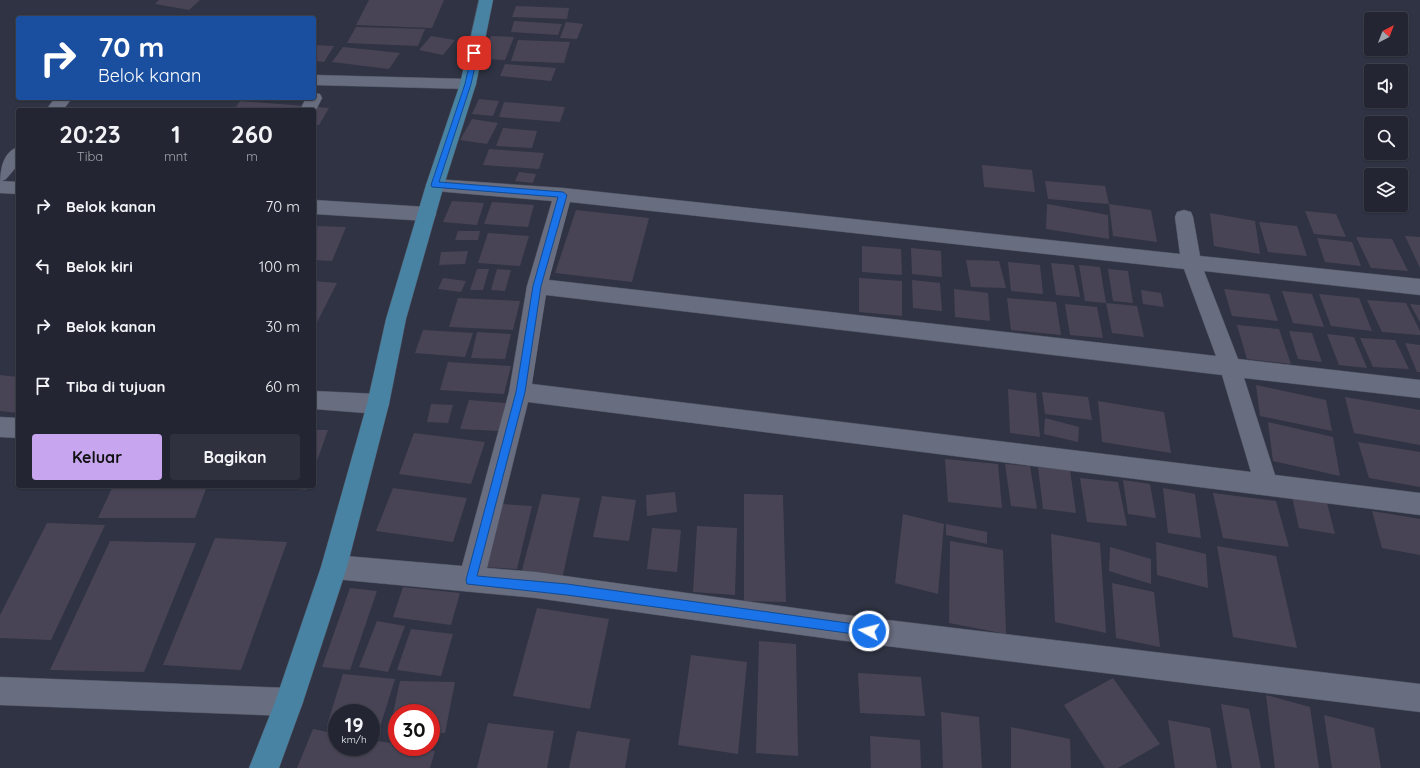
<!DOCTYPE html>
<html lang="id">
<head>
<meta charset="utf-8">
<style>
  body { margin:0; font-family:Quicksand,sans-serif; background:#2f323e; color:#f1f3f6; height:100vh; display:flex; flex-direction:column; font-size:15px; white-space:nowrap }
  * { box-sizing:border-box; margin:0 }
  p { font-size:13px; color:#a3a5ac }
  .icon { flex:none; width:22px; height:22px; fill:none; stroke:currentColor; stroke-width:2; stroke-linecap:round; stroke-linejoin:round }
  .map { position:relative; flex:1; overflow:hidden }
  .details { position:absolute; left:16px; top:108px; width:300px; height:380px; display:flex; flex-direction:column; background:#232632; border-radius:4px; box-shadow:0 1px 3px #0004,0 0 0 1px #40434d }
  .details>* { flex:none }
  .top-card { position:absolute; left:16px; top:16px; width:300px; height:84px; border-radius:4px; box-shadow:0 1px 3px #0004,0 0 0 1px #40434d; background:#1a4fa0; color:#fff; overflow:hidden }
  .needle { width:26px; rotate:42deg }
  .fabs { position:absolute; left:1364px; top:12px; display:grid; gap:8px }
  .fabs a { display:grid; place-items:center; width:44px; height:44px; border-radius:4px; background:#232632; box-shadow:0 1px 3px #0004,0 0 0 1px #40434d; font-size:20px }
  .speed { position:absolute; left:328px; top:704px; display:flex; gap:8px; font-size:20px; font-weight:700; text-align:center }
  .speed>* { display:grid; place-content:center; width:52px; height:52px; border-radius:50%; background:#232632; box-shadow:0 1px 3px #0004,0 0 0 1px #40434d; line-height:1 }
  .speed small { font-size:10px; font-weight:400 }
  .speed .limit { border:6px solid #d22; background:#fff; color:#111 }
  .pin { position:absolute; display:grid; place-items:center; width:34px; height:34px; color:#fff; margin:-17px; border-radius:8px; box-shadow:0 2px 6px #0006 }
  .me { position:absolute; width:44px; margin:-22px; rotate:277deg; stroke-linejoin:round; filter:drop-shadow(0 0 3px #0008) }
  .turn { display:flex; align-items:center; gap:14px; height:84px; padding:0 16px; font-size:18px }
  .turn .icon { width:52px; height:52px; stroke-width:2.5 }
  .turn b { display:block; font-size:28px; line-height:34px }
  .eta { display:flex; justify-content:space-evenly; align-items:center; height:68px; text-align:center }
  .eta b { font-size:24px; font-weight:700; line-height:28px }
  .primary-button { display:flex; gap:8px; margin-top:auto; padding:8px 16px }
  .primary-button a { flex:1; height:46px; border-radius:4px; background:#c7a6ef; color:#111; font-size:16px; font-weight:700; line-height:46px; text-align:center }
  .primary-button a+a { background:#2f323e; color:#f1f3f6 }
  ul { padding:0; list-style:none }
  li { display:flex; align-items:center; gap:12px; height:60px; padding:0 16px }
  li div { flex:1 }
  li b { display:block; font-size:15px }
  li em { font-style:normal }
  .map>svg:first-child { display:block }
</style>
</head>
<body>
<div class="map">
<svg width="1420" height="768" viewBox="0 0 1420 768">
  <rect width="100%" height="100%" fill="#2f3343"/>
  <path fill="#494455" d="M159,0h41l-11,10 -34,-6z
    M369,0h75l-12,28 -76,-3z
    M516,6l53,2 -2,11 -55,-2z
    M514,21l48,3 -4,11 -47,-3z
    M566,22l17,2 -6,15 -17,-1z
    M356,27l69,2 -7,17 -71,-3z
    M431,36l24,4 -12,15 -24,-5z
    M491,36l23,1 -9,23 -23,-1z
    M518,40l52,2 -6,21 -53,-2z
    M314,45l20,1 -10,16 -10,-1z
    M343,47l57,6 -11,16 -57,-7z
    M505,64l51,4 -5,13 -51,-5z
    M479,99l20,2 -6,15 -21,-2z
    M240,101l89,7 -10,17h-5v-15h-80z
    M504,102l61,5 -5,15 -61,-5z
    M472,119l26,4 -11,21 -27,-4z
    M503,128l34,3 -5,17 -36,-2z
    M489,149l55,4 -5,16 -56,-4z
    M982,165l50,5 3,22 -51,-5z
    M519,172l17,2 -3,9 -18,-2z
    M1045,181l60,5 4,18 -61,-5z
    M452,201l32,2 -7,22 -34,-3z
    M492,202l42,3 -6,22 -44,-3z
    M1047,204l61,11 1,24 -63,-10z
    M1109,204l42,6 6,32 -44,-6z
    M576,210l73,8 -17,64 -77,-9z
    M1305,211l31,3 10,23 -32,-3z
    M1210,213l45,8 5,33 -46,-8z
    M1259,222l38,4 10,30 -39,-4z
    M314,226l32,1 -14,34 -18,-1z
    M458,231h22l-2,9h-23z
    M488,233l41,3 -9,30 -42,-3z
    M1405,236l15,1v31z
    M1356,237l36,2 16,32 -37,-3z
    M1317,238l35,4 9,24 -36,-4z
    M862,246l39,3 1,26 -40,-3z
    M911,248l30,3 1,26 -30,-3z
    M468,251l-3,13 -26,1 2,-13z
    M966,260l33,1 7,27 -35,-1z
    M1008,262l32,3 3,29 -32,-3z
    M1051,263l23,2 6,32 -24,-2z
    M1079,265l21,2 6,36 31,3 7,31 -32,-4 -6,-30 -21,-2z
    M477,269h12l-6,21h-13z
    M497,269l14,1 -6,21 -14,-1z
    M1108,269l20,2 5,32 -20,-2z
    M443,278l23,3 -5,11 -23,-3z
    M859,278l43,3v35l-43,-4z
    M912,280l28,3 2,28 -29,-3z
    M314,281l23,2 -23,45z
    M954,289l34,4 2,28 -35,-4z
    M1224,289l45,5 9,27 -46,-5z
    M1141,290l20,3 3,14 -21,-3z
    M1282,291l30,3 12,33 -31,-4z
    M1319,294l40,4 13,33 -41,-5z
    M458,298l62,3 -7,29 -64,-3z
    M1007,298l49,4 5,33 -50,-5z
    M1367,300l39,3 14,28v4l-38,-3z
    M1065,304l32,3 6,31 -33,-3z
    M1410,304l10,1v17z
    M1237,325l42,4 12,35 -44,-5z
    M423,330l50,3 -8,24 -50,-4z
    M1289,331l23,2 10,29 -24,-3z
    M477,332l34,2 -6,25 -34,-1z
    M1327,334l27,3 13,31 -28,-3z
    M1360,338l35,2 14,29 -36,-2z
    M1405,343l15,2v27h-3z
    M448,362l63,4 -7,28 -64,-4z
    M0,375l18,2v36l-18,-2z
    M1256,385l70,15 6,31 -72,-15z
    M1008,389l28,4 4,44 -30,-4z
    M1042,392l46,5 4,23 -47,-6z
    M1345,397l75,13v35l-66,-12z
    M469,400l37,3 -7,28 -39,-2z
    M1098,401l66,11 7,41 -69,-11z
    M431,404l22,1 -5,18 -21,-1z
    M1045,418l34,9 -1,15 -34,-8z
    M1268,422l65,15 7,39 -67,-15z
    M314,430h14l-14,39z
    M414,433l71,9 -14,42 -72,-10z
    M1358,442l62,10v35l-51,-9z
    M945,459l53,5 4,44 -54,-6z
    M1005,464l25,2 7,43 -26,-3z
    M1038,467l32,3 6,43 -33,-4z
    M1080,478l38,4 9,44 -40,-4z
    M1123,480l27,4 6,34 -28,-4z
    M113,486h94l-12,32h-97z
    M267,486h41l-2,4z
    M393,488l74,10 -14,44 -77,-11z
    M1163,488l32,6 6,44 -33,-5z
    M675,492l2,20 -30,4 -1,-21z
    M1213,493l63,8 13,46 -66,-9z
    M542,494l38,4 -18,81 -41,-5z
    M744,494l39,1 3,107 -42,-1z
    M602,496l34,4 -7,41 -36,-4z
    M1292,497l35,6 8,31 -36,-6z
    M501,504l31,2 -15,63 -32,-2z
    M1372,511l48,8v36l-38,-7z
    M903,514l41,10 -6,70 -43,-11z
    M47,523l58,2 -54,115 -51,-2v-23z
    M946,524l41,8v12l-41,-9z
    M697,526l40,2 -2,67 -42,-3z
    M652,528l29,2 -4,42 -30,-3z
    M1051,534l49,9 6,90 -51,-11z
    M215,538l72,4 -46,128 -78,-5z
    M110,541l86,2 -52,129 -94,-2z
    M950,541l53,9 3,84 -57,-11z
    M1156,542l50,12 2,34 -51,-13z
    M1217,546l59,10 21,92 -64,-11z
    M1110,547l41,12v25l-42,-13z
    M1112,583l42,9 6,55 -44,-9z
    M403,587l57,6 -9,32 -58,-8z
    M350,588l27,3 -27,79 -28,-3z
    M537,608l72,11 -19,90 -77,-13z
    M377,621l28,5 -17,46 -29,-5z
    M411,629l42,5 -12,42 -44,-6z
    M759,641l37,3 2,112 -42,-3z
    M691,655l56,7 -9,92 -60,-9z
    M858,673l63,4 4,39 -65,-3z
    M343,674l52,5 -16,51 -8,-1v-16h-34v13l-10,-1z
    M1113,678l47,66 -42,24h-13l-41,-63z
    M400,681l55,1 -10,51h-14v-20h-34v19h-8z
    M1266,695l44,12 9,61h-44z
    M1221,704l28,5 12,59h-29z
    M941,712l38,5 3,51h-39z
    M1324,715l50,13 7,40h-49z
    M1168,720l42,8 7,40h-42z
    M488,723l66,8 -7,37h-70z
    M1011,727l59,12 1,29h-60z
    M313,729l24,5v13h34v-7l26,4v3h15l23,4 -5,17h-133z
    M577,731l53,8 -5,29h-56z
    M870,736l50,4 1,28h-50z"/>
  <g fill="none" stroke-linecap="round" stroke-linejoin="round">
    <defs>
      <path id="minor" d="M314,75l154,4 6,1 2,4 -2,4 -6,1 -154,-4z
        M314,93l6,1 2,4 -8,16v-4h-14l6,-12h8z
        M55,98h17l-9,12h-17z
        M18,147v18l-12,14 -4,2 16,1v12l-18,-1c0,-18 0,-40 18,-46z
        M435,179l128,9 617,66 -5,-37 2,-5 7,-2 7,2 2,5 7,39 220,23v16l-216,-24 34,88 182,21v18l-176,-20 31,97 145,18v22l-892,-113 -41,166 49,4 302,42 582,70v28l-582,-72 -302,-42 -202,-19 -9,-3 -4,-9 4,-9 9,-3 128,11 47,-174 18,-106 25,-85 -117,-10 -6,-1 -3,-5 3,-5zM570,202l614,67 32,87 -667,-76zM546,295l676,80 29,97 -719,-88z
        M314,200l113,7 7,2 2,5 -2,5 -7,2 -113,-7z
        M314,391l64,3 8,3 3,7 -3,7 -8,3 -64,-5z
        M0,417l18,1v20l-18,-1z
        M0,677l289,11 10,4 4,10 -4,10 -10,4 -289,-11z"/>
      <path id="major" d="M479,0h14l-17,84 -32,101 -38,134 -17,85 -42,163 -44,135 -24,66h-30l26,-66 46,-135 46,-163 19,-85 40,-134 34,-101z"/>
    </defs>
    <use href="#minor" stroke="#4e515f" stroke-width="1"/>
    <use href="#major" stroke="#4e515f" stroke-width="1"/>
    <use href="#minor" fill="#686d7f" fill-rule="evenodd"/>
    <use href="#major" fill="#4983a3" fill-rule="evenodd"/>
  </g>
  <path fill="#1a73e8" stroke="#114b97" d="M472,52l6,1 -7,31 -32,98 124,10 4,3 -26,91 -16,106 -48,184 90,8 302,42 4,1 1,4 -1,4 -4,1 -302,-41 -100,-11 -1,-4 50,-188 17,-106 25,-89 -126,-10 -1,-2 34,-101z"/>
</svg>
<div class="fabs">
<a><svg class="needle" viewBox="-14 -14 28 28"><path d="M0-13l5 13h-10z" fill="#e53935"/><path d="M0 13l5-13h-10z" fill="#a3a5ac"/></svg></a>
<a><svg class="icon" aria-label="sound" viewBox="0 0 24 24"><path d="M4 9h4l5-4v14l-5-4H4zM17 9q2 3 0 6"/></svg></a>
<a><svg class="icon" aria-label="search" viewBox="0 0 24 24"><circle cx="10" cy="10" r="6"/><path d="M15 15l6 6"/></svg></a>
<a><svg class="icon" aria-label="layers" viewBox="0 0 24 24"><path d="M12 4l9 5-9 5-9-5zM3 14l9 5 9-5"/></svg></a>
</div>
<div class="speed"><div>19<small>km/h</small></div><div class="limit">30</div></div>
<div class="pin" style="left:474px;top:53px;background:#d93025"><svg class="icon" aria-label="arrive" viewBox="0 0 24 24"><path d="M6 21V4h12l-3 4 3 4H6"/></svg></div>
<svg class="me" style="left:869px;top:631px" viewBox="-20 -20 40 40"><circle r="17" fill="#1a73e8" stroke="#fff" stroke-width="3"/><path d="M0-11L8 9 0 5-8 9z" fill="#fff"/></svg>
<div class="top-card">
<div class="turn"><svg class="icon" aria-label="right" viewBox="0 0 24 24"><path d="M7 20v-9h11M14 6l5 5-5 5"/></svg><div><b>70 m</b>Belok kanan</div></div>
</div>
<section class="details">
<div class="eta">
<div><b>20:23</b><p>Tiba</p></div>
<div><b>1</b><p>mnt</p></div>
<div><b>260</b><p>m</p></div>
</div>
<ul>
<li><svg class="icon" aria-label="right" viewBox="0 0 24 24"><path d="M7 20v-9h11M14 6l5 5-5 5"/></svg><div><b>Belok kanan</b></div><em>70 m</em></li>
<li><svg class="icon" aria-label="left" viewBox="0 0 24 24"><path d="M17 20v-9H6M10 6l-5 5 5 5"/></svg><div><b>Belok kiri</b></div><em>100 m</em></li>
<li><svg class="icon" aria-label="right" viewBox="0 0 24 24"><path d="M7 20v-9h11M14 6l5 5-5 5"/></svg><div><b>Belok kanan</b></div><em>30 m</em></li>
<li><svg class="icon" aria-label="arrive" viewBox="0 0 24 24"><path d="M6 21V4h12l-3 4 3 4H6"/></svg><div><b>Tiba di tujuan</b></div><em>60 m</em></li>
</ul>
<div class="primary-button"><a>Keluar</a><a>Bagikan</a></div>
</section>
</div>
</body>
</html>
